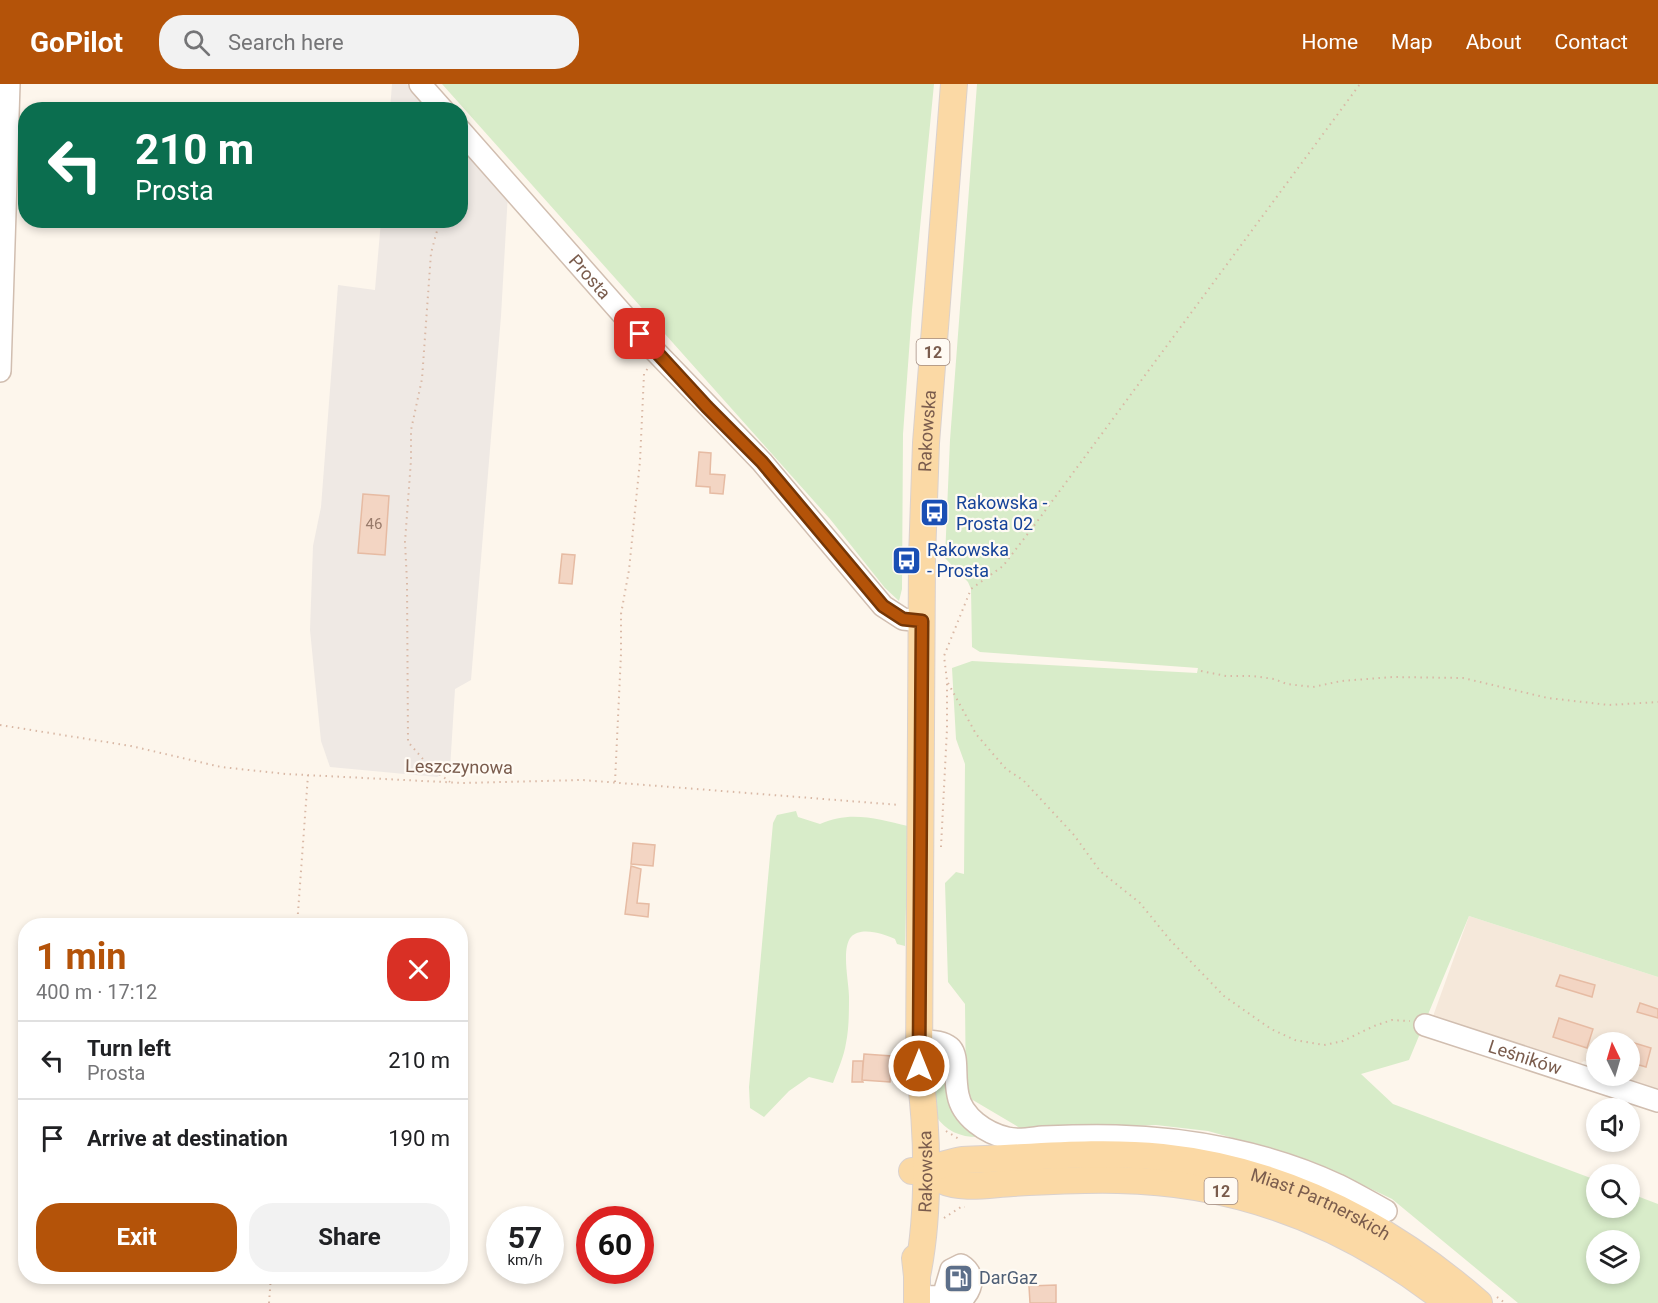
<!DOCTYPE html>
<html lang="en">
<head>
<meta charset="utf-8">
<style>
  body { margin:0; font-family:Roboto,sans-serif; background:#f2f2f2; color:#202124; height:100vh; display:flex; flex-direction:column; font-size:22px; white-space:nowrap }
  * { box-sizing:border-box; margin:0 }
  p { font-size:20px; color:#757577 }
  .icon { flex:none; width:33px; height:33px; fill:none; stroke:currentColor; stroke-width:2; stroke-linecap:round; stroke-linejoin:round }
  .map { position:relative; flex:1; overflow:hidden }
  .panel { position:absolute; left:18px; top:834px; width:450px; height:366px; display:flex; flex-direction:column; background:#fff; border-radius:24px; box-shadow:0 3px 9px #0003 }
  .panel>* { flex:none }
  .guide { position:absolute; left:18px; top:18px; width:450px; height:126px; border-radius:24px; box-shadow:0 3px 9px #0003; background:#0b6e4f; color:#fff; overflow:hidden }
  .needle { width:39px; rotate:355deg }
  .controls { position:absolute; left:1586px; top:948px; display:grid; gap:12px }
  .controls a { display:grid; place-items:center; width:54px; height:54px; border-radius:50%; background:#fff; box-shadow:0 3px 9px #0003; font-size:30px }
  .speed { position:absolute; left:486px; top:1122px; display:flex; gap:12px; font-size:30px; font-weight:700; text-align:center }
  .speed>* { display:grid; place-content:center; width:78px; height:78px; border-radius:50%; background:#fff; box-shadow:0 3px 9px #0003; line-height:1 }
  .speed small { font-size:15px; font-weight:400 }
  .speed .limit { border:9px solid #d22; background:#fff; color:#111 }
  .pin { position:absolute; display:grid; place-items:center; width:51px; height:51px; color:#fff; margin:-26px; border-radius:12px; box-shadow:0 3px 9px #0006 }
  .me { position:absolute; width:66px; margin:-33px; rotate:0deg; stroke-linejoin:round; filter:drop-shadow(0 0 4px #0008) }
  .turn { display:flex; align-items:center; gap:21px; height:126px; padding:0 18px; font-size:27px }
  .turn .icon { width:78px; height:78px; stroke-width:2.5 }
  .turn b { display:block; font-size:42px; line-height:51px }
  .round { display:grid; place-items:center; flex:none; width:63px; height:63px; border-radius:24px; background:#f2f2f2 }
  .head { display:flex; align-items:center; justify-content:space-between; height:102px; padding:0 18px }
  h1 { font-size:36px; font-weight:700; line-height:45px; color:#b45309 }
  .cta { display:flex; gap:12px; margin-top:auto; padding:12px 18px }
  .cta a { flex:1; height:69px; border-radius:24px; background:#b45309; color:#fff; font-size:24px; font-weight:700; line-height:69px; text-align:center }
  .cta a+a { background:#f2f2f2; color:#202124 }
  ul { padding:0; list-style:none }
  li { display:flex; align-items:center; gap:18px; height:78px; padding:0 18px; border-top:2px solid #e0e0e0 }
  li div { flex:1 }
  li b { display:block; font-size:22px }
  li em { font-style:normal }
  header { display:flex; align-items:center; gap:36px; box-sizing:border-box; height:84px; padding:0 30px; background:#b45309; color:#fff }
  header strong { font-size:28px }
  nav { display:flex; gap:33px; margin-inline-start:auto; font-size:21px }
  .search { width:420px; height:54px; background:#f2f2f2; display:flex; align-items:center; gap:15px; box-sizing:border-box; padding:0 21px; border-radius:24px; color:#757577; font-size:22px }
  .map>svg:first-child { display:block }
</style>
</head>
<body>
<header>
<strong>GoPilot</strong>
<div class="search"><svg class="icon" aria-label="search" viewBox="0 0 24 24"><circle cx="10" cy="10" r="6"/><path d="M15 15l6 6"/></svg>Search here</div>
<nav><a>Home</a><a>Map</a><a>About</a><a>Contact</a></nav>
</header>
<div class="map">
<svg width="1658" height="1219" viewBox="0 0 1658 1219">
  <rect width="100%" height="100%" fill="#fdf6ec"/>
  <path fill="#f5e8da" d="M1469,832l189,61v115l-52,-16h23v-34h-33v27l-2,-5 -10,-3 -8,5 -144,-47z"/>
  <path fill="#efe9e4" d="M392,0h15l24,25 -41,1z
    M461,58l47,51 -7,123 -30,364 -16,9 -5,80 -13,8 -107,-10 -9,-26 -11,-111 3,-84 8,-39 17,-222 37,5 6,-69 79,-1z"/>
  <path fill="#d8ecc9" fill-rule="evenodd" d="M442,0h492l-22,226 -9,124 -1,155 -3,12 -14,-13 -55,-69z
    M977,0h681v893l-189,-61 -60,144 -48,14 32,30 203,76v28h33v-15l29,11v99h-140l-126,-104 -25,-12 -102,-40 -57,-16 -52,-6 -131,6 -59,-35 -1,-92 -17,-22 -3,-99 11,-11 8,2 1,-110 -9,-25 -4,-71 20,-7 225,12 1,-5 -218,-16 -8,-5 -1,-58 -3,-7 -23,-24 5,-118zM1596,1156h33v34h-33z
    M796,727l2,6 22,7c30,-14 58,-5 88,2l-3,120 -8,-2 -2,-5c-11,-5 -34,-13 -44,-2 -10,12 -2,45 -2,60 0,14 0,32 -3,46 -2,13 -8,27 -13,40l-24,-6 -20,14 -25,26 -14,-9 -1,-21 24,-264 4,-8z
    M933,962l7,1 41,90c-18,1 -35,-5 -45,-21l-6,-61z"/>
  <path fill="#f3d5c3" stroke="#e6bba3" stroke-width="1.5" d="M699,368l12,1 -1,21 15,1 -2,19 -13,-1v-6l-14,-1z
    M363,410l26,2 -4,59 -27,-2z
    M562,470l13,1 -3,29 -13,-1z
    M633,759l22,2 -2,21 -22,-2z
    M631,782l10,3 -4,34 12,1 -1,13 -23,-3z
    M1560,891l35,10 -3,12 -36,-11z
    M1640,919l18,6v9l-21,-6z
    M1559,934l34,11 -6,19 -34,-11z
    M1618,954l33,10 -5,19 -17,-5v-20h-12z
    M864,970l28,2 -2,26 -28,-2z
    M853,977h10l-1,19 1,2h-11z
    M1056,1201v18h-26l-1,-17z"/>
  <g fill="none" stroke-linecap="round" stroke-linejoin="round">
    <defs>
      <g id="minor">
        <path d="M420,0l23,26"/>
        <path id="s1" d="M460,46l196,222 106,110 121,144 20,13 19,2"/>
        <path d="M0,287l9,-287"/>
        <path id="s2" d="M1425,941l233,76"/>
        <path d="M919,957c49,-2 32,21 39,54 4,22 28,38 49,43 11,3 25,0 36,-1 24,-1 49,-2 73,-1 75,2 154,17 222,49 16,8 32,17 48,26"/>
        <path d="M917,1213l48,-1c8,-10 9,-23 -4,-31l-10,5 -8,27"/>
      </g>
      <g id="major">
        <path d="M925,1086c5,3 10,8 16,10 21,10 49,4 72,3 35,-2 70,-4 105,-3 125,2 233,46 330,123"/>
        <path id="s3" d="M912,1087c17,-1 33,-8 50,-11 67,-2 134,-10 200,-3 122,13 225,66 317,146"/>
        <path d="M915,1174l2,18v27"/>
        <path id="s4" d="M917,1192c13,-64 11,-145 2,-210l3,-508 4,-115 28,-359"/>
      </g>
    </defs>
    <use href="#minor" stroke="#d1beb0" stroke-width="24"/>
    <use href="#major" stroke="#dad1cd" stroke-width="28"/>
    <path stroke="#d9b8a5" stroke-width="2" stroke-dasharray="1.5 4.5" stroke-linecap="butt" d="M460,86l5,-7
      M440,136l-9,33 -9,126 -11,51v30l-6,82 2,40 1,160 22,25 20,15
      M1201,587l25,5h27l21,3 13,5 26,3 28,-6 52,-4 70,1 85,20 61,7 49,-3
      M948,599l28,51 30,35 17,11 51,55 26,36 40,32 30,37 54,56 47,33 24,11 29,5 19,-4 31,-15 18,-6 18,1
      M0,641l131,21 90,21 65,7 177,9 119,-3 318,25
      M615,698l6,-128v-40l8,-44 11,-109 4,-87 4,-6
      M941,763l6,-118v-48l-3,-25 27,-67 32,-23 33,-43 324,-439
      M297,842l11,-151
      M946,1047l13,8
      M944,1134l17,-11h4
      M1497,1213l8,6
      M269,1219l2,-27"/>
    <use href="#minor" stroke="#fff" stroke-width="21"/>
    <use href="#major" stroke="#fbd9a5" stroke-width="26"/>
  </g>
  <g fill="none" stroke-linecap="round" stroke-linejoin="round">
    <defs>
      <path id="route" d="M640,250l67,73 55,55 121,144 20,13 19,2 -3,445"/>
    </defs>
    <use href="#route" stroke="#753606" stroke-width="15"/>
    <use href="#route" stroke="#b45309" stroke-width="10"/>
  </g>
  <defs>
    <symbol id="bus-square" viewBox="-11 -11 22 22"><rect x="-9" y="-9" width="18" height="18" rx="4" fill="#1a4fb4" stroke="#fffaf3"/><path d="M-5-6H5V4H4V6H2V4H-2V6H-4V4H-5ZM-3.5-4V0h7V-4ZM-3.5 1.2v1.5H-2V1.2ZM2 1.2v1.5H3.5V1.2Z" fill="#fff"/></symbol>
    <symbol id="fuel-square" viewBox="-11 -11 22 22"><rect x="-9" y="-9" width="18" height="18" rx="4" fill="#5c6f8a" stroke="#fffaf3"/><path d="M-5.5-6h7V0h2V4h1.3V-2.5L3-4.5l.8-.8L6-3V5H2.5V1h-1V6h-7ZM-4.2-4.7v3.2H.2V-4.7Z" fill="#fff"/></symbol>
  </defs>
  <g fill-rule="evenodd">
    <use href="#bus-square" x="918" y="412" width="33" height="33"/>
    <use href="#bus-square" x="890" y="460" width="33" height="33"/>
    <use href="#fuel-square" x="942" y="1178" width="33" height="33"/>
  </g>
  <g text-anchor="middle" stroke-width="4.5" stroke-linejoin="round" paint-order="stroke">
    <g font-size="15" fill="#987a6a">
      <text x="374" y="445">46</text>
    </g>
    <g fill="#fffaf3" stroke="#a28b7f" stroke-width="1.5">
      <rect x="916.5" y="255" width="33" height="26" rx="4.5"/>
      <rect x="1204.5" y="1094" width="33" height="26" rx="4.5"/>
    </g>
    <g font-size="16" font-weight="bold" fill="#7a5c4d">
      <text x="933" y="274">12</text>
      <text x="1221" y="1113">12</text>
    </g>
    <g font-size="18" fill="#7a5c4d" stroke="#fffaf3">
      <text dy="6" stroke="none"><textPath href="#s1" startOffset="196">Prosta</textPath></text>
      <text dy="6" stroke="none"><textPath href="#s4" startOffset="846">Rakowska</textPath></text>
      <text transform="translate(459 683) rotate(1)" y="6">Leszczynowa</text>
      <text dy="6" stroke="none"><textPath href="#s2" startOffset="105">Leśników</textPath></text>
      <text dy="6" stroke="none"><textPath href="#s4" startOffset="105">Rakowska</textPath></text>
      <text dy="6" stroke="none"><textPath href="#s3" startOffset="418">Miast Partnerskich</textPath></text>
    </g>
    <g font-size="18" fill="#164399" stroke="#fffaf3" text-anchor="start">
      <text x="956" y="425">Rakowska -<tspan x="956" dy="21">Prosta 02</tspan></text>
      <text x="927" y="472">Rakowska<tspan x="927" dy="21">- Prosta</tspan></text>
    </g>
    <g font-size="18" fill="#4e5e75" stroke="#fffaf3" text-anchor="start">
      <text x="979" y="1200">DarGaz</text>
    </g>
  </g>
</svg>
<div class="controls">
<a><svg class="needle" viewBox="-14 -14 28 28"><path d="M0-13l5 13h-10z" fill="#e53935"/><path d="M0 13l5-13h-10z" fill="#757577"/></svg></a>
<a><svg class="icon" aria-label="sound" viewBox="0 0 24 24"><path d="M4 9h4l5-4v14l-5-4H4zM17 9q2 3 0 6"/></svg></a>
<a><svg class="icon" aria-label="search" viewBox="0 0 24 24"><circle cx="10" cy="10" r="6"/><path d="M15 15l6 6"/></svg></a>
<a><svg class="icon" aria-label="layers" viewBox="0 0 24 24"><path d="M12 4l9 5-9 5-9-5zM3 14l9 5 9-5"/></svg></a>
</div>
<div class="speed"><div>57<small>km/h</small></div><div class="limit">60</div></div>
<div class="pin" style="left:640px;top:250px;background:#d93025"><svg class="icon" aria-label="arrive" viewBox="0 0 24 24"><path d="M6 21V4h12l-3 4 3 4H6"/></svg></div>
<svg class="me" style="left:919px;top:982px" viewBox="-20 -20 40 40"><circle r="17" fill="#b45309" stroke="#fff" stroke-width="3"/><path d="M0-11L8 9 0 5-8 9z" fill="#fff"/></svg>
<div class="guide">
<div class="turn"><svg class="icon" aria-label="left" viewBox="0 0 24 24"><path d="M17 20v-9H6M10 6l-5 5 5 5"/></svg><div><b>210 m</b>Prosta</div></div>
</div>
<section class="panel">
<div class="head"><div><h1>1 min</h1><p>400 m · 17:12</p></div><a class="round" style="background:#d93025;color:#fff"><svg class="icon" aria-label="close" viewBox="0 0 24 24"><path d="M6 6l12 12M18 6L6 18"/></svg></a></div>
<ul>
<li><svg class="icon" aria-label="left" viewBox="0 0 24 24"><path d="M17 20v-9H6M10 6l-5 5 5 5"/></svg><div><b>Turn left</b><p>Prosta</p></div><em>210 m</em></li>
<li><svg class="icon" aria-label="arrive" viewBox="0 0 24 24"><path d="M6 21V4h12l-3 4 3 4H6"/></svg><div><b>Arrive at destination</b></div><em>190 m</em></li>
</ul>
<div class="cta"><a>Exit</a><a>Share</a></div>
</section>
</div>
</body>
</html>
